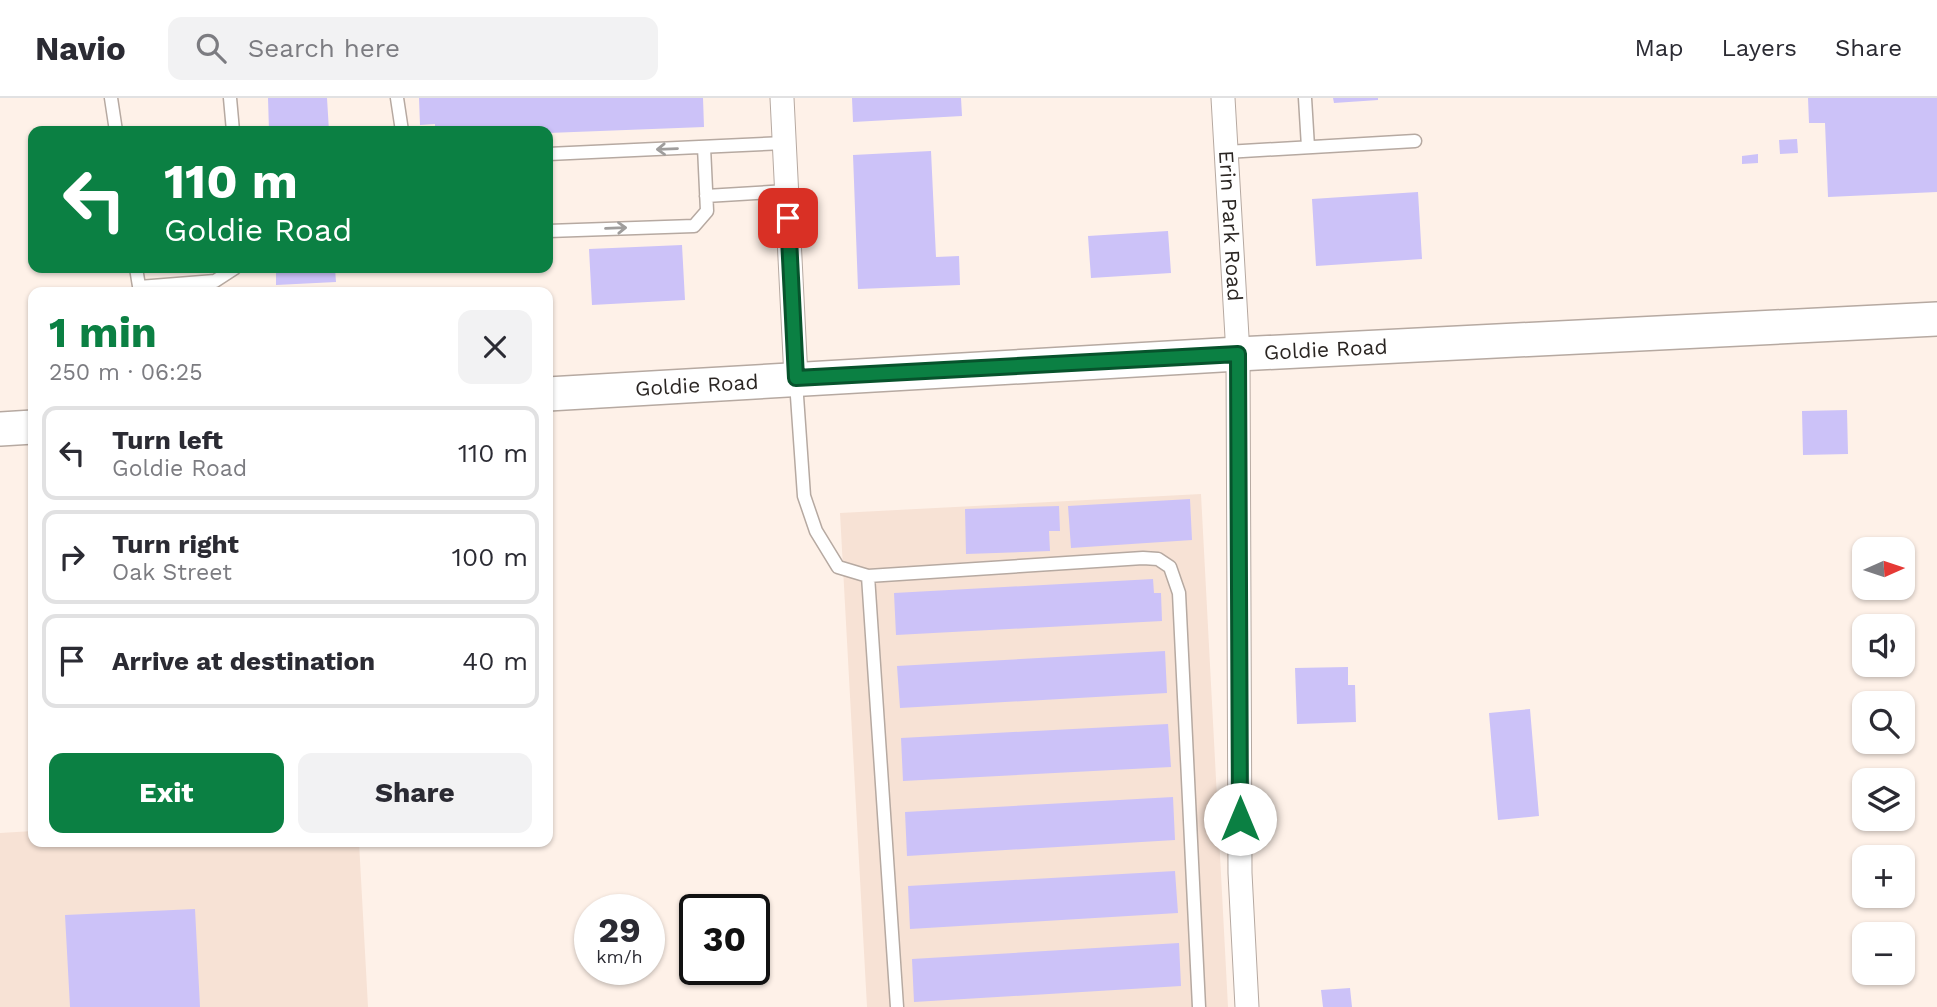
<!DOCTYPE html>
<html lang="en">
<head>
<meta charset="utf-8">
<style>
  body { margin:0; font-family:"Work Sans",sans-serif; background:#f2f2f3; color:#2b2b33; height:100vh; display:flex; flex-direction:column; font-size:26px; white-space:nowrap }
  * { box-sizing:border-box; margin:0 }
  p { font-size:23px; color:#7c7c81 }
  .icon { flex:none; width:38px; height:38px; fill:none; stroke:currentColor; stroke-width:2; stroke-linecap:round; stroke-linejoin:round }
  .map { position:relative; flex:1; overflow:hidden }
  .panel { position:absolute; left:28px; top:189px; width:525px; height:560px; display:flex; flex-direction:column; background:#fff; border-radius:14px; box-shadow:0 2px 5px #0004 }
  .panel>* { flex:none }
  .top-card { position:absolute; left:28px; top:28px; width:525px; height:147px; border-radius:14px; box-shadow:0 2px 5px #0004; background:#0b8043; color:#fff; overflow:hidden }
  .needle { width:46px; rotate:87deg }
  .tools { position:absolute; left:1852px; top:439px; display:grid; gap:14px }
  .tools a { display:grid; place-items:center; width:63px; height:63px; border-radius:14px; background:#fff; box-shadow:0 2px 5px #0004; font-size:35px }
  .speed { position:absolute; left:574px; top:796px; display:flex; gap:14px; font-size:35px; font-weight:700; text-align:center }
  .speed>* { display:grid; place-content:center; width:91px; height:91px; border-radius:50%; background:#fff; box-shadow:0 2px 5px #0004; line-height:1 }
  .speed small { font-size:18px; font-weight:400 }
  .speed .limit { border:4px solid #111; border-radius:10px; background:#fff; color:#111 }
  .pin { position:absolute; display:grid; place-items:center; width:60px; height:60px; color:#fff; margin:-30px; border-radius:14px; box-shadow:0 4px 10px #0006 }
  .me { position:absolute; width:77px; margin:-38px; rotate:0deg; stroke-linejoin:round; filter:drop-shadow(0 0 5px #0008) }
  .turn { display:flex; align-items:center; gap:24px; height:147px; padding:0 21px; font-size:32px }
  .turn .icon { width:91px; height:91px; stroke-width:2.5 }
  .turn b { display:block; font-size:49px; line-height:60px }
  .round { display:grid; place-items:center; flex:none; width:74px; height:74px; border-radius:14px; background:#f2f2f3 }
  .head { display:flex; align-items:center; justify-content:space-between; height:119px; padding:0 21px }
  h1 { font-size:42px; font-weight:700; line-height:52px; color:#0b8043 }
  .primary-button { display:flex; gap:14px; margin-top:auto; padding:14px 21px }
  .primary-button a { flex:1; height:80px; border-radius:14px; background:#0b8043; color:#fff; font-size:28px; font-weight:700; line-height:80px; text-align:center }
  .primary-button a+a { background:#f2f2f3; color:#2b2b33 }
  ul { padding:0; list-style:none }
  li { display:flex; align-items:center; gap:21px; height:94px; margin:0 14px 10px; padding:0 7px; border:4px solid #e1e1e2; border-radius:14px }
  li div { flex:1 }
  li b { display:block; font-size:26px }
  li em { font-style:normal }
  header { display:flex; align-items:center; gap:42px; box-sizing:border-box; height:98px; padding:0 35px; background:#fff; border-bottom:2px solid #e1e1e2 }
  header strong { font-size:33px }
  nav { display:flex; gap:38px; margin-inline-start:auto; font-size:24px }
  .search { width:490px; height:63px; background:#f2f2f3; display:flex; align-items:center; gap:18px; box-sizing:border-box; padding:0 24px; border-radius:14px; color:#7c7c81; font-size:26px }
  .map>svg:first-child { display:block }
</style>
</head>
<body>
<header>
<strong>Navio</strong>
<div class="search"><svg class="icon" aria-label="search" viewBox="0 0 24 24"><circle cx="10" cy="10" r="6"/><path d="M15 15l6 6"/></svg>Search here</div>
<nav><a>Map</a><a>Layers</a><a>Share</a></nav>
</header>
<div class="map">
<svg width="1937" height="909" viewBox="0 0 1937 909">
  <rect width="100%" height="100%" fill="#fef1e8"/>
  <path fill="#f7e2d5" d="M1201,396l27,513h-361l-27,-494z
    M33,733v11h326l9,165h-368v-174z"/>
  <path fill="#ccc2f8" d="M268,0h59l2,33h-60z
    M419,0h284l1,29 -156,6 -113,-2v-7l-15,1z
    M852,0h109l1,18 -109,6z
    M1333,0h45v2l-44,3z
    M1808,0h129v94l-109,5 -3,-74h-16z
    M1797,41l1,14 -18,1 -1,-14z
    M931,53l5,106 23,-1 1,29 -102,4 -5,-134z
    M1758,56v9l-16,1v-8z
    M1418,94l4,67 -106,7 -4,-67z
    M1168,133l3,42 -80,5 -3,-42z
    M682,147l3,55 -93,5 -3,-56z
    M276,170h59l1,14 -60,3z
    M1847,312l1,44 -45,1 -1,-44z
    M1190,401l2,41 -121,8 -3,-42z
    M1059,408l1,25h-11l1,20 -84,3 -1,-45z
    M1153,481l1,14h7l1,28 -266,14 -2,-42z
    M1165,553l2,42 -267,15 -3,-42z
    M1348,569v18h7l1,37 -59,2 -2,-56z
    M1530,611l9,107 -41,4 -9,-107z
    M1168,626l3,43 -268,14 -2,-43z
    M1173,699l2,43 -268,16 -2,-44z
    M1175,773l3,42 -268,16 -2,-43z
    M195,811l5,98h-130l-5,-92z
    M1179,845l2,43 -267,16 -2,-43z
    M1350,890l2,19h-29l-2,-17z"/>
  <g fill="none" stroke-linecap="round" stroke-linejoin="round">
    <defs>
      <path id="lane" d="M111,0l5,33
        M230,0l3,33
        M397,0l5,33
        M1305,0l3,49
        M1226,54l189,-11
        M548,56l236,-11
        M706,98l81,-5
        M548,133l146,-5 13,-15 -3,-64
        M136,170l4,24
        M139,189l76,-6 20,-13
        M796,284l8,114 12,35 22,36 30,9 275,-18 15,1 12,8 9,26 20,414
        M868,478l29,431"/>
      <g id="street">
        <path d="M782,0l14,280"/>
        <path id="s1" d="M1223,0l15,256 2,519 7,134"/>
      </g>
      <g id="secondary">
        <path id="s2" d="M548,296l690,-40 699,-35"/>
        <path d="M0,331l33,-2"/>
      </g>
    </defs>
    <use href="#lane" stroke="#b6a9a1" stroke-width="15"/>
    <use href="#street" stroke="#b6a9a1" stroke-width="25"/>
    <use href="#secondary" stroke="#b6a9a1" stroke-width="36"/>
    <use href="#lane" stroke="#fff" stroke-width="12"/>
    <use href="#street" stroke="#fff" stroke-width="23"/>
    <use href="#secondary" stroke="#fff" stroke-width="33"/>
  </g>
  <defs><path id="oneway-shaft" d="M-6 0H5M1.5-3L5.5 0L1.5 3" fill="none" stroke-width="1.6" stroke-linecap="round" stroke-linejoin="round" transform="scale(1.75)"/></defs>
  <g stroke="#9f9d9c">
    <use href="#oneway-shaft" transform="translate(667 51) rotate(178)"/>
    <use href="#oneway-shaft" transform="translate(616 130) rotate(-2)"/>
  </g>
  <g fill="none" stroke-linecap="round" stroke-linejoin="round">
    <defs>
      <path id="route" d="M788,120l8,160 442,-24 2,465"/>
    </defs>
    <use href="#route" stroke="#07532c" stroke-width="18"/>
    <use href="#route" stroke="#0b8043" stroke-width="12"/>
  </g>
  <g text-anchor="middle" stroke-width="6" stroke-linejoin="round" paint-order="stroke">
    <g font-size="21" fill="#2a2522" stroke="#fef1e8">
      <text dy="7" stroke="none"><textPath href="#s1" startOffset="128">Erin Park Road</textPath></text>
      <text dy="7" stroke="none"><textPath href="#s2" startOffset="779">Goldie Road</textPath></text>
      <text dy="7" stroke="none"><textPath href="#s2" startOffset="149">Goldie Road</textPath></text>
    </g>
  </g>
</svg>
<div class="tools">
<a><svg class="needle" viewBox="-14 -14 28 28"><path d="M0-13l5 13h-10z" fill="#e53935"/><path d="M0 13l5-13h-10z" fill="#7c7c81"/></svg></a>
<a><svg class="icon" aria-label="sound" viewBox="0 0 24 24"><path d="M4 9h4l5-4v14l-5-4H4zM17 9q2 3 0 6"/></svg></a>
<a><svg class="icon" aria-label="search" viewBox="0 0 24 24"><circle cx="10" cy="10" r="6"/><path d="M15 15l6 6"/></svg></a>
<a><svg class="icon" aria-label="layers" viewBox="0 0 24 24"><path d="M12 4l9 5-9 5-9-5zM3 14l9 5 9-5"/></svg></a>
<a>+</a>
<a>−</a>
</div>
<div class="speed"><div>29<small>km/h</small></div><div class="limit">30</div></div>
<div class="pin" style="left:788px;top:120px;background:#d93025"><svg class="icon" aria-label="arrive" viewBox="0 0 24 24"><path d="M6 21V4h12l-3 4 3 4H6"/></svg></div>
<svg class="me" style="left:1240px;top:721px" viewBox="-20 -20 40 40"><circle r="19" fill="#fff"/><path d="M0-13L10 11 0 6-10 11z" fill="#0b8043"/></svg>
<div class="top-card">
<div class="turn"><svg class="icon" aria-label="left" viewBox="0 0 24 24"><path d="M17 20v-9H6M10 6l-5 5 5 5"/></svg><div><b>110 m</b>Goldie Road</div></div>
</div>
<section class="panel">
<div class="head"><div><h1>1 min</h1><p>250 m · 06:25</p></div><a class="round"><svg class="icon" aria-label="close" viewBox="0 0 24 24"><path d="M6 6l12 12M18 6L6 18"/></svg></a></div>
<ul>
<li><svg class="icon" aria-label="left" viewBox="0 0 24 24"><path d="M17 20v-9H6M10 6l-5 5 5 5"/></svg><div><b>Turn left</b><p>Goldie Road</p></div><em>110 m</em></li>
<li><svg class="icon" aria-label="right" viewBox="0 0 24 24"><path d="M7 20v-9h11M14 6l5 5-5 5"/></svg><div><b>Turn right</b><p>Oak Street</p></div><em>100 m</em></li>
<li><svg class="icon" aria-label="arrive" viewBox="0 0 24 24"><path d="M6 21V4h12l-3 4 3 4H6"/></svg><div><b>Arrive at destination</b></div><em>40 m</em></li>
</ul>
<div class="primary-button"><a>Exit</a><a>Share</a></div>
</section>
</div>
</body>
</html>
